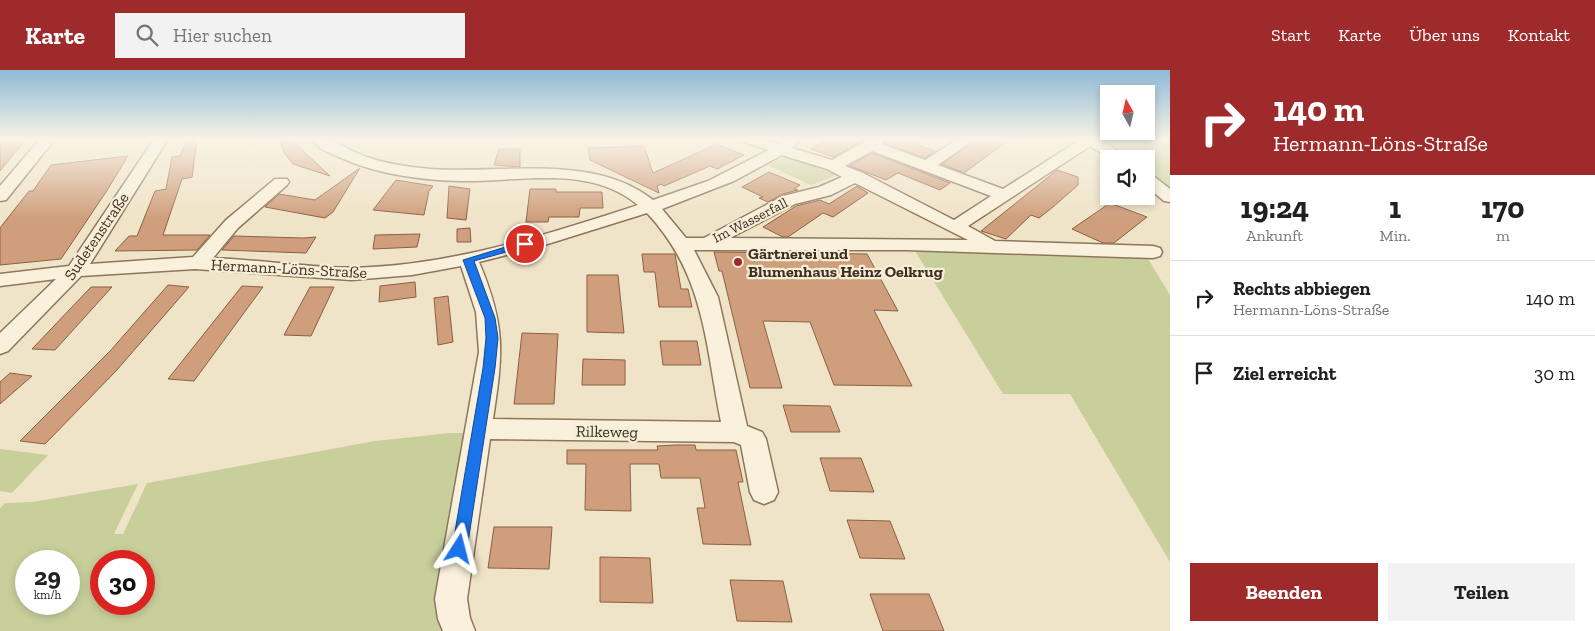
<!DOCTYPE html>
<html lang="de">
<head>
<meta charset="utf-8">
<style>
  body { margin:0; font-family:"Zilla Slab",serif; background:#f2f2f2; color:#202124; height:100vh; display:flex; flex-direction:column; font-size:19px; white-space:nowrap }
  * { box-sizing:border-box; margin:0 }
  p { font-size:16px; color:#757577 }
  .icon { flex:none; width:28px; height:28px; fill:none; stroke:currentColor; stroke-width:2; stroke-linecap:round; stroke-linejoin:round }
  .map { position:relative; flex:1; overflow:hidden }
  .sheet { display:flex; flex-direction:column; background:#fff; width:425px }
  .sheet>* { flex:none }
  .guide { background:#9e2a2b; color:#fff; overflow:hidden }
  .needle { width:32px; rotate:352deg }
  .tools { position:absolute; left:1100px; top:15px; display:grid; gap:10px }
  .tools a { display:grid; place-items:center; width:55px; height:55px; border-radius:0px; background:#fff; box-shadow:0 2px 8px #0003; font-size:25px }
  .speed { position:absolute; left:15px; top:480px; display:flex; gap:10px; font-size:25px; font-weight:700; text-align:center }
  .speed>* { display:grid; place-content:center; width:65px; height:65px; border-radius:50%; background:#fff; box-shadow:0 2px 8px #0003; line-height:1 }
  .speed small { font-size:12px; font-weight:400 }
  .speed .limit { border:8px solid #d22; background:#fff; color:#111 }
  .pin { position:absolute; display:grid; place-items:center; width:42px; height:42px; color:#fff; margin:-21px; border:2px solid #fff; border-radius:50%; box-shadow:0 1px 5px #0007 }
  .me { position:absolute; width:55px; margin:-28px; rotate:9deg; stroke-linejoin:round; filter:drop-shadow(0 0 4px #0008) }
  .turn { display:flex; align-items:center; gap:18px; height:105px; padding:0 20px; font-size:22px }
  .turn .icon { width:65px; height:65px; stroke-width:2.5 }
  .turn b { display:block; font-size:35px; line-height:42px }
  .eta { display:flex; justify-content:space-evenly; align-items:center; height:85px; text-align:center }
  .eta b { font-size:30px; font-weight:700; line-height:35px }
  .primary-button { display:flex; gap:10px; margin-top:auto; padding:10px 20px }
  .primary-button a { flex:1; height:58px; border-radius:0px; background:#9e2a2b; color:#fff; font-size:20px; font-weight:700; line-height:58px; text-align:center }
  .primary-button a+a { background:#f2f2f2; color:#202124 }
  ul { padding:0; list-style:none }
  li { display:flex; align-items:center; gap:15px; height:75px; padding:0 20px; border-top:1px solid #e0e0e0 }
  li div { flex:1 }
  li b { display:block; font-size:19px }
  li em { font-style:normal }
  header { display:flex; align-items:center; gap:30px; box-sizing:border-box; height:70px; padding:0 25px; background:#9e2a2b; color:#fff }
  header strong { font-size:24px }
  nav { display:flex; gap:28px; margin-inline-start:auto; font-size:18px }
  .search { width:350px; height:45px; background:#f2f2f2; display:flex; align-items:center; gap:12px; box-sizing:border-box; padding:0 18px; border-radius:0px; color:#757577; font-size:19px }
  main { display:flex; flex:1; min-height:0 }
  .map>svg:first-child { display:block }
</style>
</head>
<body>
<header>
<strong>Karte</strong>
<div class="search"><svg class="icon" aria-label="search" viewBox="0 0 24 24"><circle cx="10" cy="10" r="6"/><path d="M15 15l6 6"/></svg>Hier suchen</div>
<nav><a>Start</a><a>Karte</a><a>Über uns</a><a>Kontakt</a></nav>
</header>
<main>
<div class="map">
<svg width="1170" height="561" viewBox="0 0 1170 561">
  <rect width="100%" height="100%" fill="#f0e4c8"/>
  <path fill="#c9cf9b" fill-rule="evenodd" d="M1094,69h76v51l-24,-16v-15h-21z
    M785,87h4l48,18 -26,10 -43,-20z
    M912,176l233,8 25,41v267l-100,-168h-67z
    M450,363h18l-25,198h-443v-123l5,-5 27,-1 106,-18 -24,50h9l24,-51 228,-42zM26,491h43v43h-43zM101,491h43v43h-43z
    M0,379l48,6 -36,38 -12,-2z"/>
  <path fill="#cf9f7d" stroke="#8d5f41" d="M5,69h21l-26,32v-26z
    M187,69h10l-5,38 -10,2 -19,56h47l-13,15 -82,1 14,-15h8l18,-45 11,-2 6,-32 8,-1z
    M279,69h15l5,8 31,29 -37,-12 -8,-10z
    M828,69h37l-31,18 -23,-8z
    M885,69h38l-8,5 20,7 -10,7 -41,-15z
    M977,69h33l-46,34 -22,-9z
    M717,74l27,11 -27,14 -7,-3 -46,20 -3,-2 -4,2 2,7 -69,-33 -2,-12 56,-2 9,27z
    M499,79h21v18l-26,-2z
    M872,83l78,30 -10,7 -42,-17 -12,7 -36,-14z
    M128,86l-22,36 -45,67 -61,6v-37l29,-37h4l18,-26z
    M360,98l-27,44 -8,6 -60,-11 14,-13 36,6z
    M1057,100l21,7v8l-25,22 -14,11 -8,-3 -25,24 -25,-8z
    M769,102l31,13 -6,4 4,1 -15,4 -15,8 -9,-4 4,-1 -21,-10z
    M396,110l37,6 -4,5 -5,24 -51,-5z
    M449,116l21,3 -4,31 -19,-2z
    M857,116l11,7 -35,24 -10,-4 -35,24h-5l-20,-10 33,-21 24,-6 9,4z
    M530,119h26v3h46l1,16h-23l-1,9h-30l-1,5h-22z
    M1110,133l37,14 -33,26h-11l-31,-14z
    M470,158l1,14h-14v-13z
    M420,164l-3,13 -44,2 2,-14z
    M234,166l69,2 13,-1 -10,16 -84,-3z
    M714,182l153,2 31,57 -24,-1 38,76 -78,-1 -24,-63 -47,-1 19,67h-32l-28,-117h-3z
    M642,184h33l6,35h7l4,18h-33l-4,-35h-11z
    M587,205h31l6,58 -37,-1z
    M415,212l1,15 -37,5 1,-16z
    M168,215l21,2 -73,84 -71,73 -25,-3 91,-91z
    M242,216l21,1 -69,94 -26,-2z
    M91,217h21l-57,63 -23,-1z
    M310,217h24l-23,49 -27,-1z
    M448,226l5,46 -15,3 -4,-47z
    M522,263l36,1 -4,70h-40z
    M660,271h37l4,24h-38z
    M583,289l42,1v25h-43z
    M10,303l22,3 -32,28v-22z
    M783,335l47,1 10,26h-49z
    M676,375h19l1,5h40l7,32h-5l13,63 -48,-1 -6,-36h8l-5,-30h-39l-2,-14h-29l1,47 -46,-1 1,-46h-19v-14h91l-1,-4z
    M820,388h41l13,34 -44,-1z
    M847,450l43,1 15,38 -45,-1z
    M494,457h58l-3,42 -61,-1z
    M600,487l50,1 3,45 -53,-1z
    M730,510l53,1 9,41 -55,-1z
    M870,524h59l15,37h-61z"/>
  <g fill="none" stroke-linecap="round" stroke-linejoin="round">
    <defs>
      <path id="minor" d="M40,69h15l-49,61 -6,1v-15z
        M154,69h14l-78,125 103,-7 33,-37 49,-41h12l2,3 -2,3 -49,43 -25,30c53,2 106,12 159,9 91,-5 180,-34 266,-62 -49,-41 -118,-23 -177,-24 -39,-1 -79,-6 -115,-21 -11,-5 -29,-11 -36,-21 5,0 13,-1 19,1 13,4 25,13 38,17 14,5 30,8 45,10 77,11 177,-18 241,33l55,-19 61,-31 -25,-8 -2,-3h22l15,5 6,-5h16l-9,9 40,12 37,-21h14l-1,5 43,16 33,-21h17l-37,26 65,24 78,-50h18l31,20h-19l-21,-13 -122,80 27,15 158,5 7,2 2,4 -2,4 -7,2 -247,-8h-212l24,47 29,129 15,6 4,7 12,53 -4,8 -10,4 -10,-4 -4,-8 -9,-47 -7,-3 -244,-3 -23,160 3,19 5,13h-32l-5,-12 -3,-20 44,-247 -3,-40 -15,-46 -49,9 -61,5 -156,-11 -114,7 -73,75 -8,3v-21l56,-54 -56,7v-12l69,-8zM872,81l119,45 -37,24 -91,-47 -18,-7zM782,85l45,14 15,8 -23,10 -36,9 -79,42h-18l-24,-29 72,-28zM855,113l113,57 -238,-2 65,-34 36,-9zM647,143c58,62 58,130 74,209l-228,-3c10,-66 13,-93 -14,-157l59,-15z
        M1146,103l6,2 18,14v13l-6,-1 -18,-15z"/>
    </defs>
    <use href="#minor" stroke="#8d765c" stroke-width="3"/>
    <use href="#minor" fill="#faf1dc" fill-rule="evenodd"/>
  </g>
  <linearGradient id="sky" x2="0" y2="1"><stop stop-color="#8fbad6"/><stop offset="0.47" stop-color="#f8f3e6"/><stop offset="1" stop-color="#f8f3e6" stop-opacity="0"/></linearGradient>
  <rect width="1170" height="148" fill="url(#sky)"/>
  <path fill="#1a73e8" stroke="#114b97" d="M525,171l3,1v4l-54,15 21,57 3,20 -3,30 -28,181 -2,5 -6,2 -5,-2 -2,-5 31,-181 3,-30 -1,-20 -22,-58z"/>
  <circle fill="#9e2a2b" stroke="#f7eed8" stroke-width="2" cx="738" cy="192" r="5"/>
  <g text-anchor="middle" stroke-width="4.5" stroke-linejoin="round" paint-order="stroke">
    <g font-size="14" fill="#3d2e20" stroke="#f7eed8">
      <text transform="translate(750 150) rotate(-27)" y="5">Im Wasserfall</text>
    </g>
    <g font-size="16" fill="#3d2e20" stroke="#f7eed8">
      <text transform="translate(96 166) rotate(-56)" y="6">Sudetenstraße</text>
      <text transform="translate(289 198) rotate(3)" y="6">Hermann-Löns-Straße</text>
      <text transform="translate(607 361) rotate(1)" y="6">Rilkeweg</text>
    </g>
    <g font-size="16" font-weight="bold" fill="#3d2e20" stroke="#f7eed8" text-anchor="start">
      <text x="748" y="189">Gärtnerei und<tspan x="748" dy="18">Blumenhaus Heinz Oelkrug</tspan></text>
    </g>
  </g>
</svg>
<div class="tools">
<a><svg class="needle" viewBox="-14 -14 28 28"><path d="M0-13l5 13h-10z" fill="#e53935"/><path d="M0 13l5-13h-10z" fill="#757577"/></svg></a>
<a><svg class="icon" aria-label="sound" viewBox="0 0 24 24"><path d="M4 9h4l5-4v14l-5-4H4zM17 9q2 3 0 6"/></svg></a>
</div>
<div class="speed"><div>29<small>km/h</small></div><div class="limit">30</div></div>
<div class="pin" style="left:525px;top:174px;background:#d93025"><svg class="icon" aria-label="arrive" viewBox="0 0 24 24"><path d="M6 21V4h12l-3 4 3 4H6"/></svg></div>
<svg class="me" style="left:459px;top:479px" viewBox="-20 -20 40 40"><path d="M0-17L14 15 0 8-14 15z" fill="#1a73e8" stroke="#fff" stroke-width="4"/></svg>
</div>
<section class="sheet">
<div class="guide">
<div class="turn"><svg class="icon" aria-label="right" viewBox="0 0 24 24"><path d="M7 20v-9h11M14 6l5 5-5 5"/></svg><div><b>140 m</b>Hermann-Löns-Straße</div></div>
</div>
<div class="eta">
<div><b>19:24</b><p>Ankunft</p></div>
<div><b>1</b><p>Min.</p></div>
<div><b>170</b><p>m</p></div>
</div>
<ul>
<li><svg class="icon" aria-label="right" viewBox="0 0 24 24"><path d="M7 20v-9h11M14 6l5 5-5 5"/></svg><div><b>Rechts abbiegen</b><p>Hermann-Löns-Straße</p></div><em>140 m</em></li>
<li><svg class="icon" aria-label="arrive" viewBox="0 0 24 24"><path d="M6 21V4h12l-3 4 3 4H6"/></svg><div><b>Ziel erreicht</b></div><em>30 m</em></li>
</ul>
<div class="primary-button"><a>Beenden</a><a>Teilen</a></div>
</section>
</main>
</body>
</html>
